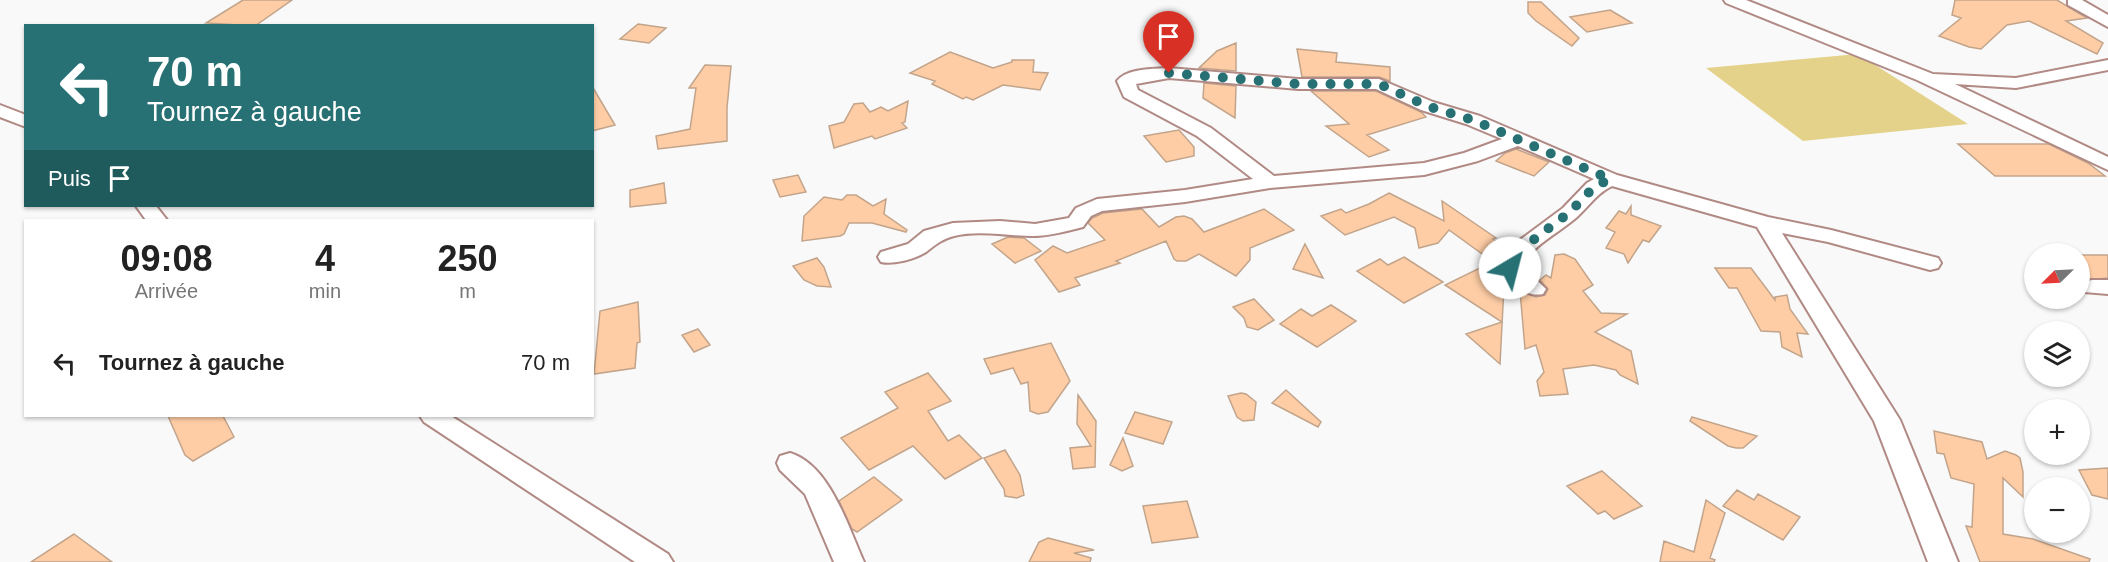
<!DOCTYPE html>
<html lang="fr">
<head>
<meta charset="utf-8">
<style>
  body { margin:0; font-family:Arial,sans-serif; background:#f6f6f6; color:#222; height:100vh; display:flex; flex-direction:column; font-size:22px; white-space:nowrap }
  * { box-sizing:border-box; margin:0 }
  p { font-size:20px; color:#767676 }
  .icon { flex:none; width:33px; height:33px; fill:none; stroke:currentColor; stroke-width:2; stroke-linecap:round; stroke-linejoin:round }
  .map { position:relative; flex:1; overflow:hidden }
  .details { position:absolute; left:24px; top:219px; width:570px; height:198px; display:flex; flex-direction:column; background:#fff; border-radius:0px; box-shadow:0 2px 4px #0004 }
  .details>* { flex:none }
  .guide { position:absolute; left:24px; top:24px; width:570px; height:183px; border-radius:0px; box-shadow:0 2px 4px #0004; background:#277174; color:#fff; overflow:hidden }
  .needle { width:39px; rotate:246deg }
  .controls { position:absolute; left:2024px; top:243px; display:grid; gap:12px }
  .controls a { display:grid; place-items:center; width:66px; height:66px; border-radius:50%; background:#fff; box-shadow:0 2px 4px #0004; font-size:30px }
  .pin { position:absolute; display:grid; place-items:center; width:51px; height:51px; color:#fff; margin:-62px -26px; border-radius:50% 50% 50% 0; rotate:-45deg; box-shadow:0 0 6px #0007 }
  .pin .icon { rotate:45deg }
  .me { position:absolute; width:66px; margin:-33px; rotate:37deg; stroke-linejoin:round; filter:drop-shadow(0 0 4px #0008) }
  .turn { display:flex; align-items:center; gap:21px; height:126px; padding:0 24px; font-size:27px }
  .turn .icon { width:78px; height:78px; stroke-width:2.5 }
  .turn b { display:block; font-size:42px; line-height:51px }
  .then { display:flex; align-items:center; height:57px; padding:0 24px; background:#0003; gap:12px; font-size:22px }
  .eta { display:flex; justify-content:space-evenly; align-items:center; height:102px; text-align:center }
  .eta b { font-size:36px; font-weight:700; line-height:42px }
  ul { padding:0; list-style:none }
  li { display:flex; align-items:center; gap:18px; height:84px; padding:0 24px }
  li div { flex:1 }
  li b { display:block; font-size:22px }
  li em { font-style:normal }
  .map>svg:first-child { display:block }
</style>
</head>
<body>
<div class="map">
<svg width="2108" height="562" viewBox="0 0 2108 562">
  <rect width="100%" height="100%" fill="#f9f9f9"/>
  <path fill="#e4d28a" d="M1858,54l110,70 -165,17 -97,-73z"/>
  <path fill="#fecda5" stroke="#c2a48b" stroke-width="1.5" d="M243,0h49l-37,26 -49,-3z
    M1955,0h102l30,18 -21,3 37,22 -6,11 -68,-33 -22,4 -26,24 -12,-2 -30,-11 22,-18 -9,-3z
    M1528,2h13l38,36 -7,8 -36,-25 -8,-8z
    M1610,10l22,13 -45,9 -17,-15z
    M638,24l28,4 -17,15 -29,-4z
    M1236,43v28l-37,-3 18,-17z
    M1297,49l40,4 -1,9 54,5v14l-11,-4h-77z
    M950,52l43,16 19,-6v-2h22l-1,12 15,1 -8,17 -37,-5 -30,15 -7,-3 -3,2 -31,-15 3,-3 -25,-8z
    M705,65l26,1 -4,42v33l-69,8 -2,-13 34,-7 6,-41h-7z
    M1204,83l32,3 -1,32 -32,-20z
    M592,86l23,39 -23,6z
    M1311,91h65l45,21 5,5 -59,18 22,15 -20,7 -43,-31 23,-2z
    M908,101l-3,21 -3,1 5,5 -32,11 -3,-3 -38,12 -5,-22 15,-4 10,-18 9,-1 7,9 11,-5 7,4z
    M1179,130l15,17v9l-28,6 -22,-26z
    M1958,144h91l39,19 17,13h-110z
    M1516,149l28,11 5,2 -15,14 -38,-15 9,-8z
    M798,175l8,17 -26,5 -7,-17z
    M664,183l2,20 -36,4v-17z
    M1389,193l55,28 -2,-20 54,37 -3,1 12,9 -20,8 -36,-26 -11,13 -19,5 -4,-20 -21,-11 -49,18 -24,-19 20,-7 5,4 23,-9z
    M847,195h9l17,11 13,-7 -2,15 23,16 -1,2 -34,-9h-23l-5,11 -4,2 -38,5 2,-25 20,-19 18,3z
    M1631,206v9l30,11 -12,16 -6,-2 -15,23 -4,-9 -18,-6 9,-16 -9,-4 13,-17 7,3z
    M1142,209l17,18 17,-10 8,-1 8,3 12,13 60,-23 30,21 -44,18v12l-14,16 -37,-22 -13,7h-9l-3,-2 -8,-18 -50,20 4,2 -45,15 5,7 -21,7 -24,-32 18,-14 14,7 38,-13 -17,-17 4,-5 11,-5z
    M1008,237l16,1 17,13 -26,12 -23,-19z
    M1305,244l18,34 -30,-9z
    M1564,254l11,5 18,26 -10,6 18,22 26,1 -32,18 36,19 7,33 -18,-9 -4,-5 -22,-5 -31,4 5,25 -28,2 -3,-15 7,-9 -8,-27 -11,4 -5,-58 16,6 9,-2 3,-6 -8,-9 6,-5 5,3 4,-23z
    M2079,255h29v23l-29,3z
    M1404,257l39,25 -39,21 -47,-32 23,-12 8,6z
    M817,258l7,9 7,20 -14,-1 -13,-6 -11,-14z
    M1492,262l6,4 -1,3 14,17h-7l-4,78 -34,-30 36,-12 -57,-37z
    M1715,268h36l24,32v-3l12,-2 3,14 18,25 -11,-1 5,24 -20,-10 -2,-15 -19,-1 -24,-43h-8z
    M1254,299l20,21 -16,10 -11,-3 -3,-9 -11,-11z
    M638,302l2,40 -3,1 -2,25 -41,6 6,-63z
    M1331,305l25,16 -39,26 -37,-23 21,-15 11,7z
    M698,329l12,16 -16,7 -12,-17z
    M1051,343l19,38 -22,31 -10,2 -8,-3 -2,-29 -7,2 -8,-16 -22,6 -7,-15z
    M928,373l23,28 -23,10 20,30 11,-6 23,23 -37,21 -32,-33 -44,24 -28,-32 57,-30 -13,-16z
    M1286,390l35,32 -3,5 -46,-24z
    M1241,393l5,1 10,8 -2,18 -11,1 -6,-4 -9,-21z
    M1078,395l18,26 -1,46 -22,2 -3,-21 21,-2 -14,-22z
    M1135,412l37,10 -9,22 -38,-11z
    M168,416h55l11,21 -41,24 -8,-6z
    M1692,417l65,19 -14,12h-7l-8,-2 -38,-25z
    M1934,431l48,11 5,17 18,-8 11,4 4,3 3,14v25l-20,-19v56l30,5 57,20 -1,3h-109l-14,-36 6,1 2,-43 -23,-6 -7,-24 -7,-1z
    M1123,438l10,28 -11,5 -12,-6z
    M1005,450l15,25 4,20 -7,3 -12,-2 -1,-7 -20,-31z
    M2108,468v31l-16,-4 -13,-25z
    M1602,471l40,35 -28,13 -9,-8 -7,3 -31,-28z
    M874,477l28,23 -45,32 -5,-3 -13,-28z
    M1737,490l17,10 4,-6 42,23 -17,23 -60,-34z
    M1706,500l19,13 -15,45 5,2 -1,2h-54l4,-21 30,11z
    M1187,501l11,36 -46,6 -9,-37z
    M74,534l38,28h-81z
    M1048,538l46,12 -20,3 17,5 -1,4h-61l10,-20z"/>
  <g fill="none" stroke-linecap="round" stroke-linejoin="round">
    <defs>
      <path id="minor" d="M1724,0h22l187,74 83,4 92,-18v10l-92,18 -61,-4 153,73v13l-191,-90 -191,-77z
        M2068,0h14l26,15v12l-40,-22z
        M1169,68l129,11h81l54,23 47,14 137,59 151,42 63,13 107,28 3,5 -3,5 -8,2 -102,-28 -46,-9 118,187 58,142h-30l-54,-141 -117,-194 -145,-41c-15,7 -23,20 -35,31 -18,16 -45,28 -55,49l24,23 -3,5c-17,4 -35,-12 -44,-26l10,-20 54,-40 24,-25 7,-4 -76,-33 -40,15 -54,14 -154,13 -85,14 -83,9 -11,5 -8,11c-15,4 -34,9 -50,9 -26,0 -54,-6 -79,0 -12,3 -19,9 -28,16 -11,7 -33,13 -45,10l-3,-5 3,-5 27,-8 16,-13 29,-8 47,-2 35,3 34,-6 7,-10 21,-9 88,-9 68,-11 -56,-43 -73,-39 -7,-16c10,-13 37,-12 52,-13zM1169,78l129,11h78l45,21 45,14 36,15 -38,14 -40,10 -150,13 -63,-48 -73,-38 -2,-6z
        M0,105l26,10v12l-26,-10z
        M136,206h20l11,14h-21z
        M2092,280h16v14l-24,-2 -3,-5 3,-5z
        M420,416h31l217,138 5,8h-38l-211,-140z
        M790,453c40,12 58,74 74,109h-30l-29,-68 -25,-24 -3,-7 3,-7z"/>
    </defs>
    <use href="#minor" stroke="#b18a85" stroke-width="4"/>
    <use href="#minor" fill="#fff" fill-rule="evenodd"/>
  </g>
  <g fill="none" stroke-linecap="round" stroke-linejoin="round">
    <path stroke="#277174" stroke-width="10" stroke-dasharray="0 18" d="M1169,73l129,11h81l48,22 46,14 137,59 -16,8 -24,25 -54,41 -6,15"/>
  </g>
</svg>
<div class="controls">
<a><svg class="needle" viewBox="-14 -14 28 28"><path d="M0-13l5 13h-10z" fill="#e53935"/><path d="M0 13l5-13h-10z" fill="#767676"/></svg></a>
<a><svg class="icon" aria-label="layers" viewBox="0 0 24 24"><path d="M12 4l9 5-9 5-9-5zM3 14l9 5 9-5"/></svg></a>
<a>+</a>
<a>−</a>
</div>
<div class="pin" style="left:1169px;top:73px;background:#d93025"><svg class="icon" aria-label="arrive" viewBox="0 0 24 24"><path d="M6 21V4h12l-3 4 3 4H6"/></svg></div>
<svg class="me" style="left:1510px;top:268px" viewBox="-20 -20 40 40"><circle r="19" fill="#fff"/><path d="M0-13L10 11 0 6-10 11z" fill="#277174"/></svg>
<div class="guide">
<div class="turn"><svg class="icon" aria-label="left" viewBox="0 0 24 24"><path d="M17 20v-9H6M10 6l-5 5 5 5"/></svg><div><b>70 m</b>Tournez à gauche</div></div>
<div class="then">Puis<svg class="icon" aria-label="arrive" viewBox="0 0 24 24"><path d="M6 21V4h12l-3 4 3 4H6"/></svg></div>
</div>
<section class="details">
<div class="eta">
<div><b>09:08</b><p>Arrivée</p></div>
<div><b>4</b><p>min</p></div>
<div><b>250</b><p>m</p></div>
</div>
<ul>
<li><svg class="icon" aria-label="left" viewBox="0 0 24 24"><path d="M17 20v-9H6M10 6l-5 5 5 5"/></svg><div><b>Tournez à gauche</b></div><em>70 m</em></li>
</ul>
</section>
</div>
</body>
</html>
